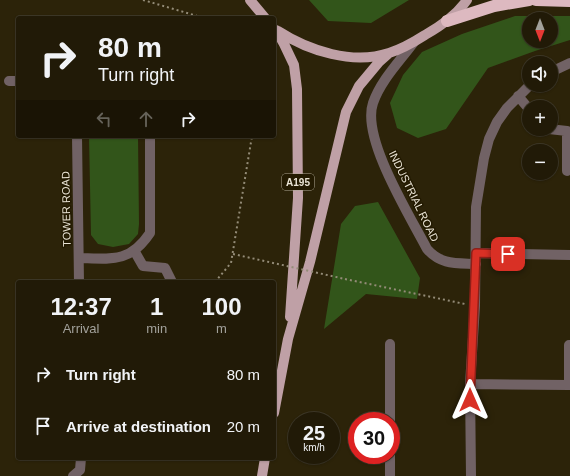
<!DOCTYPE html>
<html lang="en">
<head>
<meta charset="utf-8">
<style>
  body { margin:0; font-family:Helvetica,sans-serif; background:#2d2715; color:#f1f3f6; height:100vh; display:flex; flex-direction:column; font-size:15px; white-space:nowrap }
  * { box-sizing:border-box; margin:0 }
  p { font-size:13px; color:#a2a19b }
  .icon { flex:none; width:22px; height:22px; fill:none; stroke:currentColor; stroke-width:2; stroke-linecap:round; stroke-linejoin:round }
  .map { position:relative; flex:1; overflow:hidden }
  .sheet { position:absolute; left:16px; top:280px; width:260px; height:180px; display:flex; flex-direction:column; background:#211a07; border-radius:4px; box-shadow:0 1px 3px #0004,0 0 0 1px #3e3828 }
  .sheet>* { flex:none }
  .banner { position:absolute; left:16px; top:16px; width:260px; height:122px; border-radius:4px; box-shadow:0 1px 3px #0004,0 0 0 1px #3e3828; background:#211a07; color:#f1f3f6; overflow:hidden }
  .needle { width:26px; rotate:180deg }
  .controls { position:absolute; left:522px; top:12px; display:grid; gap:8px }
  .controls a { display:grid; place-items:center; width:36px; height:36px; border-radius:50%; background:#211a07; box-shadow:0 1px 3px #0004,0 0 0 1px #3e3828; font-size:20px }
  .speed { position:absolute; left:288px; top:412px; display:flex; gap:8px; font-size:20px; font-weight:700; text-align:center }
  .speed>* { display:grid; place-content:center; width:52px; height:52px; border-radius:50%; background:#211a07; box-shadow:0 1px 3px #0004,0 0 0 1px #3e3828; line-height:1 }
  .speed small { font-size:10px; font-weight:400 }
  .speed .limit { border:6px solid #d22; background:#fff; color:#111 }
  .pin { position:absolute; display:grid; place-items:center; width:34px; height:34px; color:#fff; margin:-17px; border-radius:8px; box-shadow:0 2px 6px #0006 }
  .me { position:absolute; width:44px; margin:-22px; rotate:0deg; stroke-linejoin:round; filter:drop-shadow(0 0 3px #0008) }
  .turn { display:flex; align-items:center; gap:14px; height:84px; padding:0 16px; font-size:18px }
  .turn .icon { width:52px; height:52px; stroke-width:2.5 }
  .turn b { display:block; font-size:28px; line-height:34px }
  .lanes { display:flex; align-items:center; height:38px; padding:0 16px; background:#0003; justify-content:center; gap:20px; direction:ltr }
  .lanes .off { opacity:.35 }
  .eta { display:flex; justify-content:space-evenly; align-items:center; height:68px; text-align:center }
  .eta b { font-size:24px; font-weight:700; line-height:28px }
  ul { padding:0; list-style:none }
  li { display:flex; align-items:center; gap:12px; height:52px; padding:0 16px }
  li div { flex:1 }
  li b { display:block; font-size:15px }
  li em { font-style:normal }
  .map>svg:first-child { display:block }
</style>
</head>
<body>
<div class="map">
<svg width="570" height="476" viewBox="0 0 570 476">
  <rect width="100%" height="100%" fill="#2c2309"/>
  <path fill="#32551a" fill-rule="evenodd" d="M309,0h100l-38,23 -43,-2z
    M515,16h55v24l-35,11 -47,17 -42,61 -28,9 -21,-10 -7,-25 13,-28 19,-23 40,-18zM529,19h22v22h-22z
    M89,136h49l1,88 -1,10 -9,10 -16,3 -15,-3 -7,-9z
    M378,202l42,76 -3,21 -51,-5 -42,35 17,-105 14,-18z"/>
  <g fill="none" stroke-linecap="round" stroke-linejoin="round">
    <path stroke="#948c78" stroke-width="2" stroke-dasharray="2 3" stroke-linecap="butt" d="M143,0l61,18
      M345,279l120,25
      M215,282l16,-19 21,-127"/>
    <path stroke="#716265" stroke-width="10" d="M414,42c-14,19 -33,38 -41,61 -12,35 37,113 54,146 14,16 29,14 49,15
      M551,72l19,-9
      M9,81h9
      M518,96l11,13
      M549,129l18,2v40
      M77,136l2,146
      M135,252l8,14 22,2 7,14
      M476,253l94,2
      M79,258c32,1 51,5 71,-25v-97
      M390,344v77
      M470,384l99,1v-40
      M390,455v21
      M73,476l7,-6 1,-12
      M471,476l-1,-92 5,-78 1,-99 8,-49 5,-19 8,-17 10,-14 23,-23"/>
    <path stroke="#bfa0a6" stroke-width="10" d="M250,0l15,18
      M276,30l8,14 10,21 3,24 1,109 -8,119
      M278,31c31,20 75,34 111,22 13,-4 25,-11 36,-18 16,-9 31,-19 42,-35
      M274,413l14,-74 22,-77 36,-150 13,-26 20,-24 9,-8
      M262,476l3,-18"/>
    <path stroke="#ddb9c0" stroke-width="12" d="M536,0l34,1
      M447,21l47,-15 35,-6"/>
    <path stroke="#948c78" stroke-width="2" stroke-dasharray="2 3" stroke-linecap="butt" d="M233,254l112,25"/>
  </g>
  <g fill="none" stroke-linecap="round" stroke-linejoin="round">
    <defs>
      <path id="route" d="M470,400l6,-147 32,1"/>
    </defs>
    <use href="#route" stroke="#8d1f18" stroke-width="10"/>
    <use href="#route" stroke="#d93025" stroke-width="7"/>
  </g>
  <g text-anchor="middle" stroke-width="3" stroke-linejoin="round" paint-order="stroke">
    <rect fill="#231a01" stroke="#aea795" stroke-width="1" x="282" y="174" width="32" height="16" rx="3"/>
    <g font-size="10" font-weight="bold" fill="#eae4d5">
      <text x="298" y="186">A195</text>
    </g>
    <g font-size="11" fill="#eae4d5" stroke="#231a01">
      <text transform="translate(414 196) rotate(64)" y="4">INDUSTRIAL ROAD</text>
      <text transform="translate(66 209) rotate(-91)" y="4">TOWER ROAD</text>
    </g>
  </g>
</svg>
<div class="controls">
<a><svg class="needle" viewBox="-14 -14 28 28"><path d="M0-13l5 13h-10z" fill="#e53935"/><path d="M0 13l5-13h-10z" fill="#a2a19b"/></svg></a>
<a><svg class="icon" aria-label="sound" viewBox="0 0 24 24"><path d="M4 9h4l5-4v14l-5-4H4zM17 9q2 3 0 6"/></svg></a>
<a>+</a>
<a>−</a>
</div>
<div class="speed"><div>25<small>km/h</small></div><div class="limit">30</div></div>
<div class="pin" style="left:508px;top:254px;background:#d93025"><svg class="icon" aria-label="arrive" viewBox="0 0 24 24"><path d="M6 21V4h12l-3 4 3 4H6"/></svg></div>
<svg class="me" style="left:470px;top:400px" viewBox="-20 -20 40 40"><path d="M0-17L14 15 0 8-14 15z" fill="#d93025" stroke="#fff" stroke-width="4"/></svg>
<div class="banner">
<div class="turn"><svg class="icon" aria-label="right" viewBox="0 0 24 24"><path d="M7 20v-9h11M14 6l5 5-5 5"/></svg><div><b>80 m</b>Turn right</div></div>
<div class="lanes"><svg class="icon off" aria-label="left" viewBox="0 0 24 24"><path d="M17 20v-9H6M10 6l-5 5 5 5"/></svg><svg class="icon off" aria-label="ahead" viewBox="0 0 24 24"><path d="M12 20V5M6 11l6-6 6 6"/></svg><svg class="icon" aria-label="right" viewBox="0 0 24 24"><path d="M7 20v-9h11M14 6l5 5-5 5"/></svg></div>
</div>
<section class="sheet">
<div class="eta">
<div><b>12:37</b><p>Arrival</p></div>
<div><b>1</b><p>min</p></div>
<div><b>100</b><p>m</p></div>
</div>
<ul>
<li><svg class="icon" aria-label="right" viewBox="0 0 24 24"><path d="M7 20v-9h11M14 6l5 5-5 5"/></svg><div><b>Turn right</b></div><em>80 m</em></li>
<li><svg class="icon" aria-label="arrive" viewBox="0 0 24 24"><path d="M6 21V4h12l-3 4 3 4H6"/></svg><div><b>Arrive at destination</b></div><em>20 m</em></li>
</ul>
</section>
</div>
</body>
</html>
